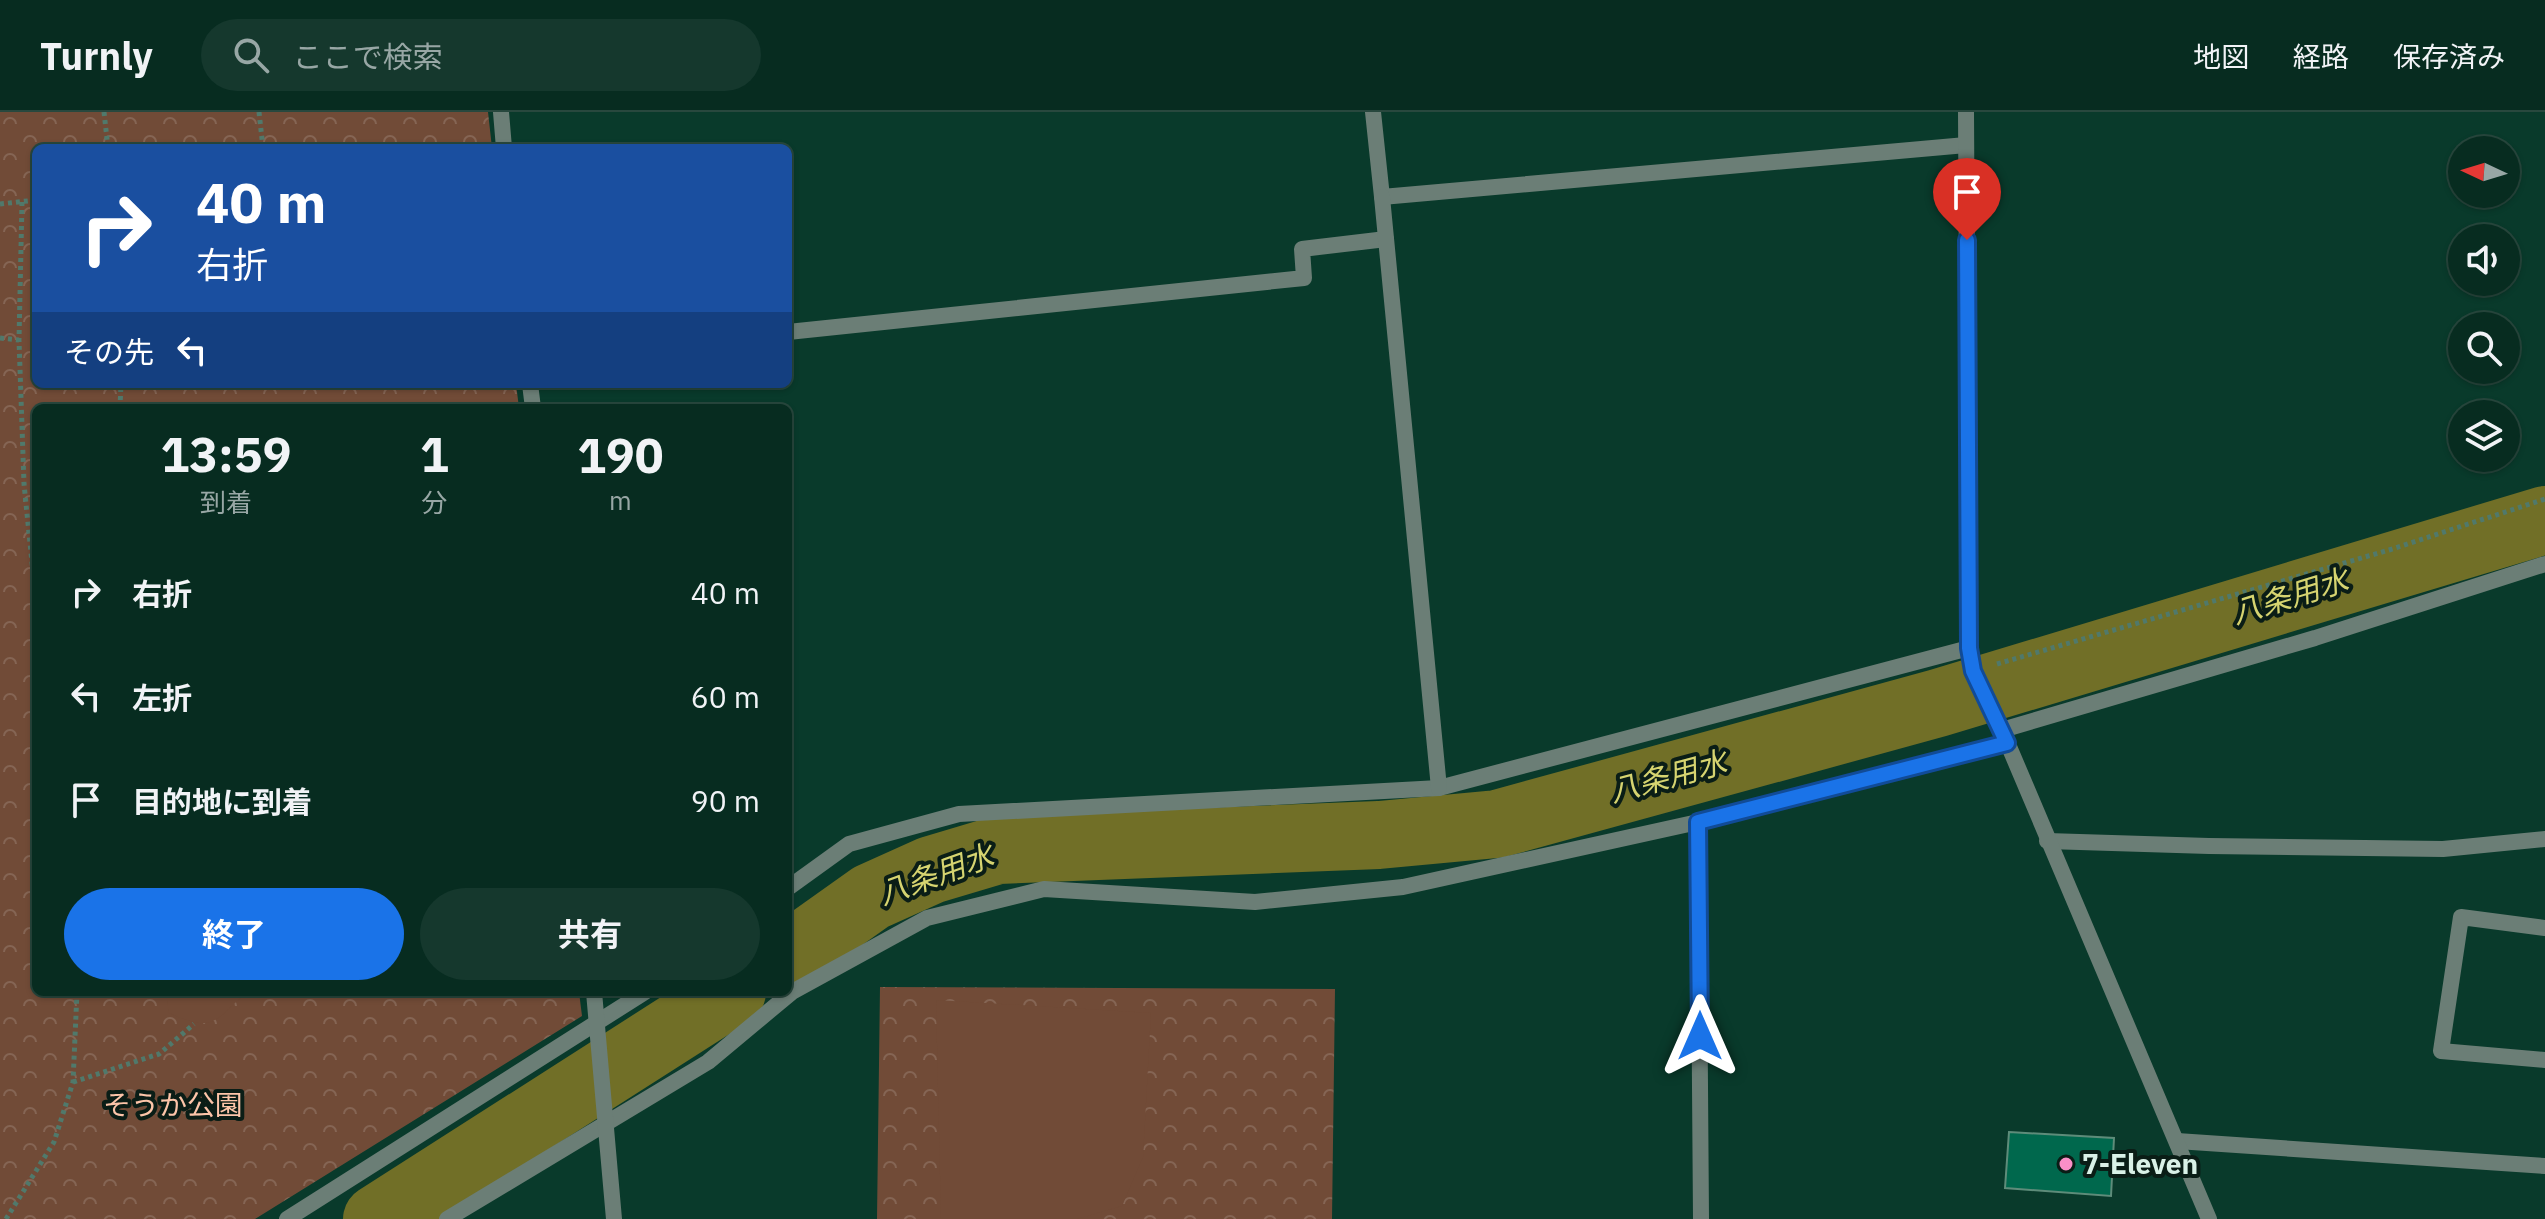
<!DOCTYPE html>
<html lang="ja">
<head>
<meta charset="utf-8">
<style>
  body { margin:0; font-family:"IBM Plex Sans","Noto Sans JP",sans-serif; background:#15382d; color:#f1f3f6; height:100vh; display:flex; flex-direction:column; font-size:30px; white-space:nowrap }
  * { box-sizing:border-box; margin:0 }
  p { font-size:26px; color:#98a7a5 }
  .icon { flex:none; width:44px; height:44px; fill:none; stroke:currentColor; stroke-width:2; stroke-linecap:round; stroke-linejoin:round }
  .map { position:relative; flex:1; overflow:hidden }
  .side { position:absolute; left:32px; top:292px; width:760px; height:592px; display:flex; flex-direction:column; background:#072c20; border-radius:12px; box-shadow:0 2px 6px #0004,0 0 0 2px #28483e }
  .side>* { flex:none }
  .hud { position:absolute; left:32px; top:32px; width:760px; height:244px; border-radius:12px; box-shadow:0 2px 6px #0004,0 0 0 2px #28483e; background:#1a4fa0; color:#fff; overflow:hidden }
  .needle { width:52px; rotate:274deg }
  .buttons { position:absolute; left:2448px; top:24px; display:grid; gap:16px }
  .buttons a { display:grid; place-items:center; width:72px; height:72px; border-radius:50%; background:#072c20; box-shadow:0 2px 6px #0004,0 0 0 2px #28483e; font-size:40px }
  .pin { position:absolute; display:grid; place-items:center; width:68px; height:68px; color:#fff; margin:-82px -34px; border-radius:50% 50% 50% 0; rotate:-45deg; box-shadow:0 0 8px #0007 }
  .pin .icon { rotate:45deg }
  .me { position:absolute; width:88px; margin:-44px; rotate:0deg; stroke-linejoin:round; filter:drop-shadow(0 0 6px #0008) }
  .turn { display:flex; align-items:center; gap:28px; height:168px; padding:0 32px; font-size:36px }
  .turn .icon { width:104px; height:104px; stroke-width:2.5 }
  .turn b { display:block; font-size:56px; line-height:68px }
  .then { display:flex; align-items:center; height:76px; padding:0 32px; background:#0003; gap:16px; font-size:30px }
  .eta { display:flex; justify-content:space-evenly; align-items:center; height:136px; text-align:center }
  .eta b { font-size:48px; font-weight:700; line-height:56px }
  .cta { display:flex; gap:16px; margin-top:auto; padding:16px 32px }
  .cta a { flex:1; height:92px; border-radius:48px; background:#1a73e8; color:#fff; font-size:32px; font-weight:700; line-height:92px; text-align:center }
  .cta a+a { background:#15382d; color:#f1f3f6 }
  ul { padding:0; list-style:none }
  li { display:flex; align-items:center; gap:24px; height:104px; padding:0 32px }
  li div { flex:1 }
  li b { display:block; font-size:30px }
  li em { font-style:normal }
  header { display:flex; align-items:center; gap:48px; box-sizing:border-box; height:112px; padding:0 40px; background:#072c20; border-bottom:2px solid #28483e }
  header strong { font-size:38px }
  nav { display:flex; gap:44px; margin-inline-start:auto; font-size:28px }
  .search { width:560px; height:72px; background:#15382d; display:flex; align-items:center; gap:20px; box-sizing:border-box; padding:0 28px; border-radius:44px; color:#98a7a5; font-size:30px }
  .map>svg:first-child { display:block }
</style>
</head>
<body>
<header>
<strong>Turnly</strong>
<div class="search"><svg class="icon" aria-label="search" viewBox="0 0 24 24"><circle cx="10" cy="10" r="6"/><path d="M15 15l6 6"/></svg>ここで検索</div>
<nav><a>地図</a><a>経路</a><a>保存済み</a></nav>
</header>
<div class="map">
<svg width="2545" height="1107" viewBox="0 0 2545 1107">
  <defs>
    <pattern id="park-crowns" width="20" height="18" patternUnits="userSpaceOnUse" patternTransform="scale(2)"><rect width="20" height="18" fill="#714b37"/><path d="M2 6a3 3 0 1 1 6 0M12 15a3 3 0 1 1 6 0" fill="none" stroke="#856554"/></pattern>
  </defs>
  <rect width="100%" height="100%" fill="#093a2b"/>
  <path fill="url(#park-crowns)" d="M0,0h488l4,36h-456v236h480l3,24h-483v584h543l3,24 -327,203h-255z
    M880,875l455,2 -3,230h-455z"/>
  <path fill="#714b37" d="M166,880h76l1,3c-30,30 -33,36 -74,18z
    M936,888l215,13 -8,144 -21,49 -45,13h-136z"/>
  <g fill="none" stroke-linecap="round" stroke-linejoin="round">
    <path stroke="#716f27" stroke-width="68" d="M788,844l83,-59 60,-27 67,-20 381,-15 118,-11 441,-121 607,-183
      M377,1107l355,-227"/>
  </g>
  <path fill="#00684d" stroke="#5e8c7a" stroke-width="2" d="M2009,1020l105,6 -3,58 -106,-8z"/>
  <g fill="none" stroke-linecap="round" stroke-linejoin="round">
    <path stroke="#50796b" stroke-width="5" stroke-dasharray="4 4" stroke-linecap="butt" d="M104,0l4,36
      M259,0l4,36
      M22,90l-3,138 5,144 12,118
      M0,92l36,-4
      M0,226l19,2
      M120,296l1,-24
      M1997,552l392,-114 156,-51
      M73,970l86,-28 35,-30
      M6,1107l48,-77 19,-60 4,-90"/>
    <path stroke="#6b7e76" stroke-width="16" d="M2047,729l162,5 234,3 102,-10"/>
    <path stroke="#6b7e76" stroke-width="16" d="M1373,0l9,85 584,-52
      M788,220l516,-54 -2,-29 84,-10
      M2002,618l313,-92 230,-74
      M1698,710l3,397
      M788,776l61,-44 110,-30 480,-26 530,-140
      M2545,816l-84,-11 -20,134 104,9
      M2177,1029l368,25
      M287,1107l358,-227
      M447,1107l261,-157 84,-70 135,-74 117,-29 211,13 148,-15 295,-65 309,-79"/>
    <path stroke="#6b7e76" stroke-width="16" d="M501,0l3,36
      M1966,0l3,536 4,23 29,59 207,489
      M1382,85l57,591
      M530,272l3,24
      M594,880l20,227"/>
  </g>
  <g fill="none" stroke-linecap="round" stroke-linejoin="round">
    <defs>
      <path id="route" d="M1700,924l-2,-214 309,-79 -34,-72 -4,-23 -2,-408"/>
    </defs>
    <use href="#route" stroke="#114b97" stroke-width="20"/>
    <use href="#route" stroke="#1a73e8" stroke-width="14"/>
  </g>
  <circle fill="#fa8fc7" stroke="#0a1d16" stroke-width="3" cx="2066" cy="1052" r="8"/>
  <g text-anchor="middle" stroke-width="8" stroke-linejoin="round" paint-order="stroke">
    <g font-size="28" fill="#fdc5a9" stroke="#0a1d16">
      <text x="173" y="1003">そうか公園</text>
    </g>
    <g font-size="28" font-weight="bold" fill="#d9f1e7" stroke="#0a1d16" text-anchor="start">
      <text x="2082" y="1062">7-Eleven</text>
    </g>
    <g font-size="30" font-style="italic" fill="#d6d470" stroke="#0a1d16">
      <text transform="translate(2290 485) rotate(-17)" y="10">八条用水</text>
      <text transform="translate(1668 665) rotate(-15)" y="10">八条用水</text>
      <text transform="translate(936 763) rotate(-20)" y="10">八条用水</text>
    </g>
  </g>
</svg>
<div class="buttons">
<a><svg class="needle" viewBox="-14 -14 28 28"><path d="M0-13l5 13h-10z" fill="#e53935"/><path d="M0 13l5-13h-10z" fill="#98a7a5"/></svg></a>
<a><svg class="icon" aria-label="sound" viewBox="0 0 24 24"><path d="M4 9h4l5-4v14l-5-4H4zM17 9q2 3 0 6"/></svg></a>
<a><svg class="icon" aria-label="search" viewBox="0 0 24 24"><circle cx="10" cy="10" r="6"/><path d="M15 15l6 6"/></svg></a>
<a><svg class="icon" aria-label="layers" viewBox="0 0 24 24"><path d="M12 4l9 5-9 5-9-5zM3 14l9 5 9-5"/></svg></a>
</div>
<div class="pin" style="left:1967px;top:128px;background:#d93025"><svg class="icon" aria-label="arrive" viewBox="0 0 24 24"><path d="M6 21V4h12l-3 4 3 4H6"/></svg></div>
<svg class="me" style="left:1700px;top:924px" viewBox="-20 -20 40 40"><path d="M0-17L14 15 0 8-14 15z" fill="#1a73e8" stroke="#fff" stroke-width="4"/></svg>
<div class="hud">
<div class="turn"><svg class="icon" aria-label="right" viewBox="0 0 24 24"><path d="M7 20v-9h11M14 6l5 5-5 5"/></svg><div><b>40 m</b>右折</div></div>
<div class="then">その先<svg class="icon" aria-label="left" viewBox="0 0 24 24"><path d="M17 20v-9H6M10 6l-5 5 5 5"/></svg></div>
</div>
<section class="side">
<div class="eta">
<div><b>13:59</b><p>到着</p></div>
<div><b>1</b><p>分</p></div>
<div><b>190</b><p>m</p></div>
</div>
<ul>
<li><svg class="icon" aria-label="right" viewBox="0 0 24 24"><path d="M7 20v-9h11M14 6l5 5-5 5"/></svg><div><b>右折</b></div><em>40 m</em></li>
<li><svg class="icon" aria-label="left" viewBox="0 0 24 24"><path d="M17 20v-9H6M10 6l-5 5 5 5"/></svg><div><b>左折</b></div><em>60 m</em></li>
<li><svg class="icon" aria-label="arrive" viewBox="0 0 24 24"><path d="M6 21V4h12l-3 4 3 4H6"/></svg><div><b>目的地に到着</b></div><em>90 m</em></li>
</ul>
<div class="cta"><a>終了</a><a>共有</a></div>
</section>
</div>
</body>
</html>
